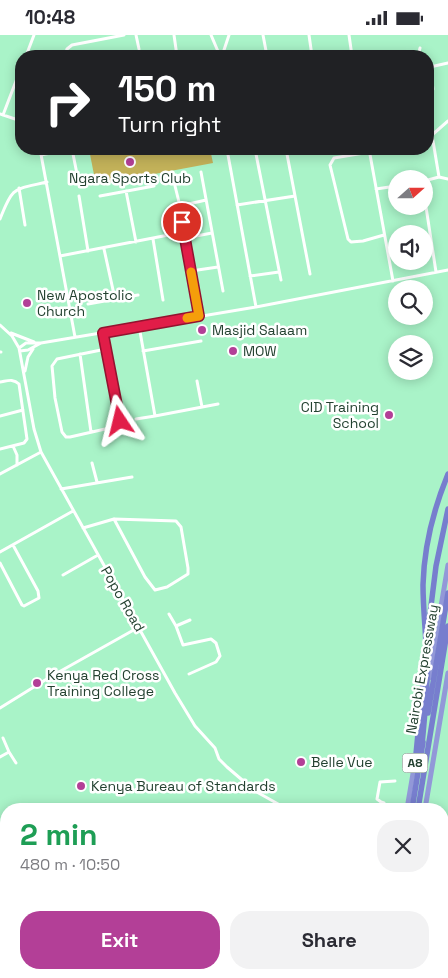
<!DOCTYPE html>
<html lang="en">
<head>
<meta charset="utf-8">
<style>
  body { margin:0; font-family:"Space Grotesk",sans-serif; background:#f2f2f3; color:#2b2b33; height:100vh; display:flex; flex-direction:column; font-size:19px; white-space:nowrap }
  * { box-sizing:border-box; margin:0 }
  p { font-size:16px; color:#7c7c81 }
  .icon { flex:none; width:28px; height:28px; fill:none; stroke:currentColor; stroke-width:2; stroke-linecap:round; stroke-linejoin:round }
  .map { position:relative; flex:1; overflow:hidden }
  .panel { position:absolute; left:0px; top:768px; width:449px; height:176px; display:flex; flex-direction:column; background:#fff; border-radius:20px 20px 0 0; box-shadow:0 2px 12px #0003 }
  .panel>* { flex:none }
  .guide { position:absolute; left:15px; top:15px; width:419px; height:105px; border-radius:20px; box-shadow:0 2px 12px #0003; background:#202124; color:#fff; overflow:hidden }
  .needle { width:32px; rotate:69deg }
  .fabs { position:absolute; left:388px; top:135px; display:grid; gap:10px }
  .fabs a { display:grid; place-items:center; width:45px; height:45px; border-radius:50%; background:#fff; box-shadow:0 2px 12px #0003; font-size:25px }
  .pin { position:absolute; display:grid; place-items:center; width:42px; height:42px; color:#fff; margin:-21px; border:2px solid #fff; border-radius:50%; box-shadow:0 1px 5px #0007 }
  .me { position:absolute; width:55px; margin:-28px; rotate:350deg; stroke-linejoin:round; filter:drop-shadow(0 0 4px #0008) }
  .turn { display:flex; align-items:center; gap:18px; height:105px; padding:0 20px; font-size:22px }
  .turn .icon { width:65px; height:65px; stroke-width:2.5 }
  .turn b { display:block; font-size:35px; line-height:42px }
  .round { display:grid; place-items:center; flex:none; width:52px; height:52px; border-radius:20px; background:#f2f2f3 }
  .headline { display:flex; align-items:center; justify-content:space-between; height:85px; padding:0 20px }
  h1 { font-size:30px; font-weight:700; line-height:38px; color:#1e9e55 }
  .button { display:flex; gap:10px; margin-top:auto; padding:10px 20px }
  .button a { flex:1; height:58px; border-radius:20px; background:#b33f97; color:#fff; font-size:20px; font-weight:700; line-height:58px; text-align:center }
  .button a+a { background:#f2f2f3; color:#2b2b33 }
  .status { display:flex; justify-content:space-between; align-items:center; height:35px; padding:0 25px; background:#fff; direction:ltr }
  .status svg { height:14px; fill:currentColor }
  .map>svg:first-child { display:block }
</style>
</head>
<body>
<div class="status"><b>10:48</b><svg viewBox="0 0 49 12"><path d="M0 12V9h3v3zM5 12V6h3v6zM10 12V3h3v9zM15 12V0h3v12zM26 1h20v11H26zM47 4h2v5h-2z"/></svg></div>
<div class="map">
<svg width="448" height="943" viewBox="0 0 448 943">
  <rect width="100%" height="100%" fill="#a9f3c8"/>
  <path fill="#c2b159" d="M89,114h121l3,14 -117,22z"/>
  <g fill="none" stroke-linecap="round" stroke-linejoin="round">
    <path stroke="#fff" stroke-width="3" d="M136,0l3,14
      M174,0l3,21
      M211,0l9,21
      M263,0l4,21
      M309,0l3,21
      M349,0l3,21
      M26,21l8,-21
      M65,21l2,-7 5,-4 52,-10
      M222,21l7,-21
      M418,21l2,-8
      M433,54l-3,-22 18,-4
      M0,79l21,7
      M3,80l18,-47
      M432,100l7,42
      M428,101l4,-1 16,-14
      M40,114l35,188
      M72,114l6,30
      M187,114h3
      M255,114l26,131
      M286,114l24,125
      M369,114l24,132
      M370,117l-36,6 -4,7 18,74 3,3 12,-1 21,-6
      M41,120l28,-6
      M228,120l28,152
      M201,137l22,119
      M173,143l7,28 19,110
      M424,146l15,-4 9,2
      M19,153l6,37
      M376,154l20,-3
      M126,156l10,51
      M424,159l12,78
      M79,161l9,55
      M100,161l54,-10
      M237,170l58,-9
      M180,171l26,-6
      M0,184c13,-33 13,-29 47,-37
      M196,201l16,-3
      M153,204l10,61
      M104,214l11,50
      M60,221l124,-24
      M191,236l27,-4
      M250,241l29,-4
      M88,269l50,-9
      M0,290l12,11 7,12 15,81 7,23 134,241 20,33 20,22 4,11 8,8 28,24 32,18
      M139,291l16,90 63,-12
      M11,298l23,9
      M103,298l17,85 -1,6 -5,3 -44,10h-4l-4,-5 -7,-34 -3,-32 5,-7 49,-10
      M19,313l7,-5h15
      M20,316l8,-1 13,-7 215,-36 192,-37
      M143,316l58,-10
      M0,317h1
      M80,319l11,78
      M25,336l3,-14 5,-8
      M197,346l5,26
      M0,347c7,-1 13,-4 19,2l8,55 -3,4 -24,6
      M0,381l23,-6
      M136,384l19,-3
      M13,411l4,9v10
      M92,428l5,19
      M0,439l41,-22
      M61,454l71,-12
      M83,493l31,-9 62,2 5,6 7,41v6l-21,13 -12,3 -10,-13 -31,-58
      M0,517l73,-41
      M0,528l22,42 2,1 15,-8 -1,-7 -25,-46
      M63,540l35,-20
      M169,579l7,12
      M189,639l27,-12 4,-6 -4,-13 -5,-4 -28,6 -7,-19 14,-6
      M0,673l50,-31 89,-50
      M3,703l6,14 7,11
      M0,722l9,-5
      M384,768l-3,-1 -4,-3 3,-17 15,-1
      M442,806h6
      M442,808l6,1
      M0,821l6,11
      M0,901l6,-7
      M0,932l1,-1
      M126,938l11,5
      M142,943l2,-5
      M445,943l-1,-5 4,-26"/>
    <path stroke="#9298d8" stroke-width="5" d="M429,643l19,-113
      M407,774l10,-59
      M425,774l23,-136
      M378,943l1,-5
      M397,943l1,-5"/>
    <path stroke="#777ece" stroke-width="5.5" d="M428,595l8,-64 12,-57
      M428,678l20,-120
      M422,710c2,-21 4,-43 5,-64 1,-32 -4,-64 -4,-96 1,-37 11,-77 25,-111
      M416,719l8,-83
      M412,774l11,-67
      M418,774l30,-183
      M385,943l1,-5
      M390,943l1,-5"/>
  </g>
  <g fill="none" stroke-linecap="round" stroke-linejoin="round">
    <defs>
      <path id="route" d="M120,386l-17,-88 96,-17 -17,-94"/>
    </defs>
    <use href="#route" stroke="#92132f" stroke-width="12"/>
    <use href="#route" stroke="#e11d48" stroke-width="9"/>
    <path stroke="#f59e0b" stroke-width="9" d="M187,283l12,-2 -8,-44"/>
  </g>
  <g fill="#b33f97" stroke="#fff" stroke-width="2">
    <circle cx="130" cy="127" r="5"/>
    <circle cx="27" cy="268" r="5"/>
    <circle cx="202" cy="295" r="5"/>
    <circle cx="233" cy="316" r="5"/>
    <circle cx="389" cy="380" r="5"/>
    <circle cx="37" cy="648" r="5"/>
    <circle cx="301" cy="727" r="5"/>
    <circle cx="81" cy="751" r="5"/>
  </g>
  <g text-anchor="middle" stroke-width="5" stroke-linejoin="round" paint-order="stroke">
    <rect fill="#fff" stroke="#657a6e" stroke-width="1" x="402.5" y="718.5" width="25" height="19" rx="4"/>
    <g font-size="12" font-weight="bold" fill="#234130">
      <text x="415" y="732">A8</text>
    </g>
    <g font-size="14" fill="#234130" stroke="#fff" text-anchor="start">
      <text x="130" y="148" text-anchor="middle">Ngara Sports Club</text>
      <text x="37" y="265">New Apostolic<tspan x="37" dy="16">Church</tspan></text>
      <text x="212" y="300">Masjid Salaam</text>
      <text x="243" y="321">MOW</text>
      <text x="379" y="377" text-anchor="end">CID Training<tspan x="379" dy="16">School</tspan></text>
      <text x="47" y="645">Kenya Red Cross<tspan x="47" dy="16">Training College</tspan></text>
      <text x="311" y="732">Belle Vue</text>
      <text x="91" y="756">Kenya Bureau of Standards</text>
    </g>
    <g font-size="14" fill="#234130" stroke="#fff">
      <text transform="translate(123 564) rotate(60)" y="5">Popo Road</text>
      <text transform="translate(422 634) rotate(-80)" y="5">Nairobi Expressway</text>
    </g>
  </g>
</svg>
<div class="fabs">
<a><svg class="needle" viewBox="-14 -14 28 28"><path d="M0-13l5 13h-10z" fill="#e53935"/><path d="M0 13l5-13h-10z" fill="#7c7c81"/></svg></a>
<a><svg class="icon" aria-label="sound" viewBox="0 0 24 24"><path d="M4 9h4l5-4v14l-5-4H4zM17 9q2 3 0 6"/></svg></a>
<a><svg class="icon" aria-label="search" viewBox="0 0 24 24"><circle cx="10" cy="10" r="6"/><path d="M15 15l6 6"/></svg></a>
<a><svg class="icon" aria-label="layers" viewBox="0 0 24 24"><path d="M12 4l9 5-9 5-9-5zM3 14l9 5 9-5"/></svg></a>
</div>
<div class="pin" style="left:182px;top:187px;background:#d93025"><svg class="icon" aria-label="arrive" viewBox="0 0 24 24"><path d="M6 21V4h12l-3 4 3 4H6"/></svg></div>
<svg class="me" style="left:120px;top:386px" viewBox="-20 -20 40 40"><path d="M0-17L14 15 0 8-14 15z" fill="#e11d48" stroke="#fff" stroke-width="4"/></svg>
<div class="guide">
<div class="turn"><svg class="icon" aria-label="right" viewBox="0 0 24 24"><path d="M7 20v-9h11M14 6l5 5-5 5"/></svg><div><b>150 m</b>Turn right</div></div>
</div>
<section class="panel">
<div class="headline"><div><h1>2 min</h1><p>480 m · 10:50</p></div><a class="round"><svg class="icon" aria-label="close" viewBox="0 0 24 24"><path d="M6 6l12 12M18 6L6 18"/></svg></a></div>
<div class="button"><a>Exit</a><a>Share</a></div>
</section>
</div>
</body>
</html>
